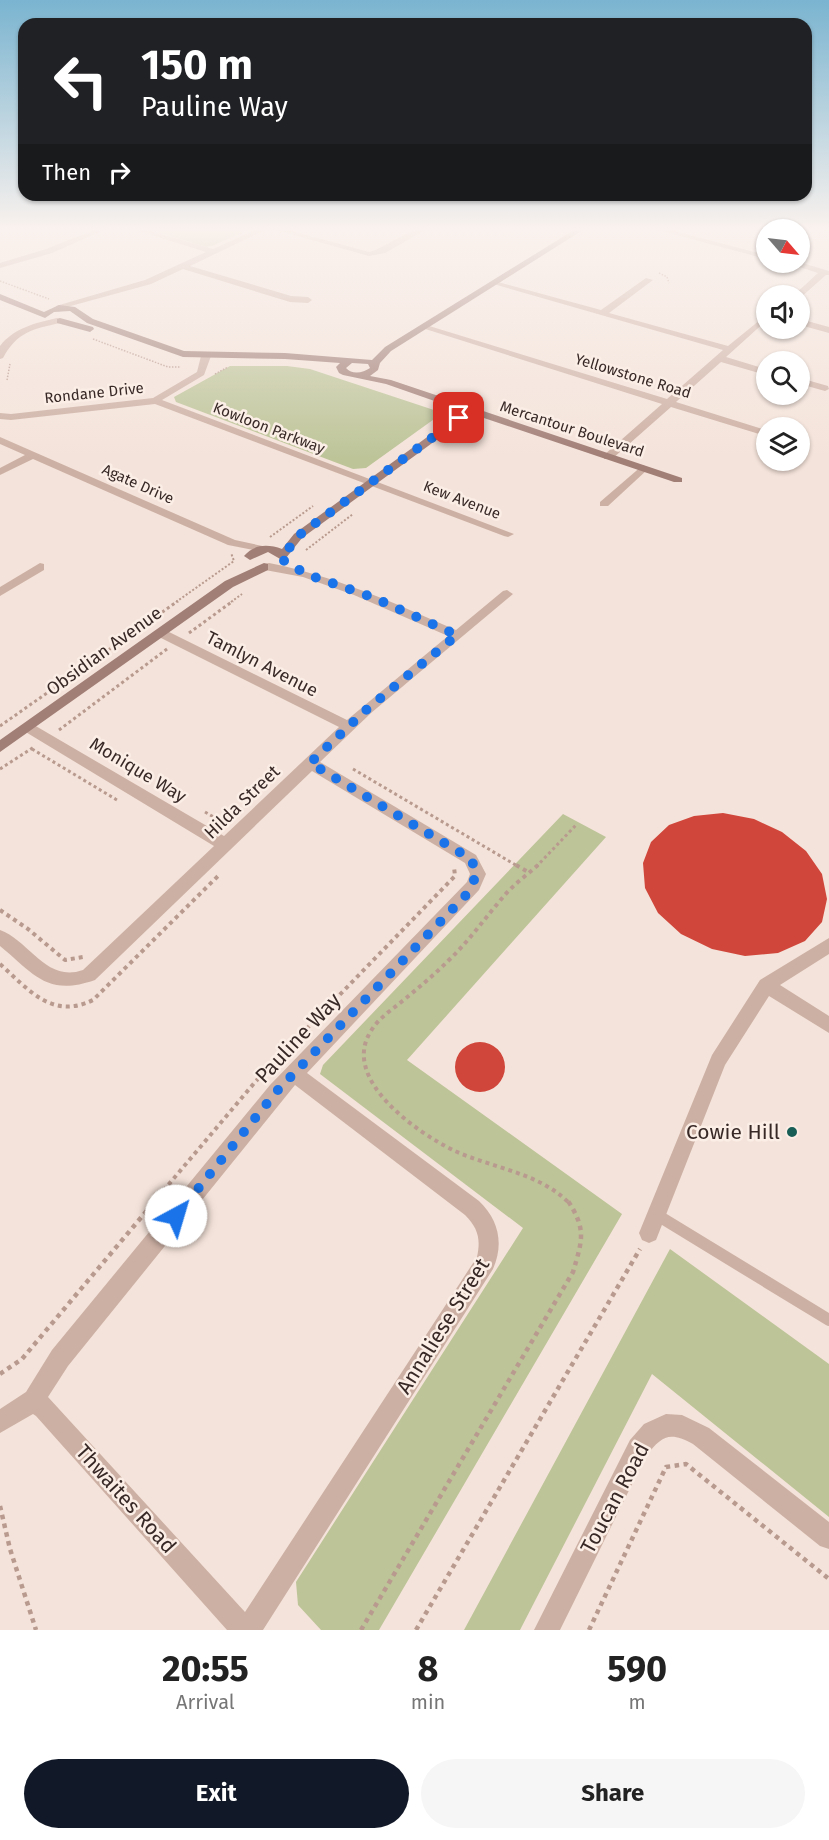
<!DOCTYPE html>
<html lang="en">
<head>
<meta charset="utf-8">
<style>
  body { margin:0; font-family:"Fira Sans",sans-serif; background:#f6f6f6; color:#222; height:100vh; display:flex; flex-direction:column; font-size:22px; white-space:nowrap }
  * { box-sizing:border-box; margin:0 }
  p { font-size:20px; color:#767676 }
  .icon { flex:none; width:33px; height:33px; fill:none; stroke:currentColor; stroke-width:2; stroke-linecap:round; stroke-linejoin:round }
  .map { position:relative; height:1630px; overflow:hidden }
  .drawer { display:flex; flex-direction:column; background:#fff; flex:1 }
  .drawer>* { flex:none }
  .top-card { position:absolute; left:18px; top:18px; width:794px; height:183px; border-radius:18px; box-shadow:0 2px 4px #0004; background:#202124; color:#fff; overflow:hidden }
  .needle { width:39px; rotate:118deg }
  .tools { position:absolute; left:756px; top:219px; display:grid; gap:12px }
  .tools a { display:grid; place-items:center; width:54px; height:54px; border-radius:50%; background:#fff; box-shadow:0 2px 4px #0004; font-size:30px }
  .pin { position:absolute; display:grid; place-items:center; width:51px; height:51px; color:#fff; margin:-26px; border-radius:12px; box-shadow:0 3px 9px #0006 }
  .me { position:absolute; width:66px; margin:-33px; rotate:39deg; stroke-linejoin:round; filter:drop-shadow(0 0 4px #0008) }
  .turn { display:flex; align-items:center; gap:21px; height:126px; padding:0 24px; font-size:27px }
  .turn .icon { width:78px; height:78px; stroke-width:2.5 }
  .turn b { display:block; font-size:42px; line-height:51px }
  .then { display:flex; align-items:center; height:57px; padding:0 24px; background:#0003; gap:12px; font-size:22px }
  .eta { display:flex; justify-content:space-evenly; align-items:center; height:102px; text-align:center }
  .eta b { font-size:36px; font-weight:700; line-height:42px }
  .cta { display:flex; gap:12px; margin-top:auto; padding:12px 24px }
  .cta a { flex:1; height:69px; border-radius:36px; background:#111827; color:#fff; font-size:24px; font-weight:700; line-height:69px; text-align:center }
  .cta a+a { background:#f6f6f6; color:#222 }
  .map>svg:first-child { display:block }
</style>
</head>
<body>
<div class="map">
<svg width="829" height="1630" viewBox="0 0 829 1630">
  <rect width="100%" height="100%" fill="#f4e3da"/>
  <path fill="#bdc498" d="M150,230h98l-36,16 -6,1z
    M230,366h57l23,3 127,42v6l-71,51 -13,1 -177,-67 -2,-5z
    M563,814l43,23 -199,223 215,154 -243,416h-58l-23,-25 -2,-23 227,-354 -203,-154 3,-9z
    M670,1249l159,115v153l-177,-143 -132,256h-56z"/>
  <path fill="#d1463a" d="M723,813l31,6 28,13 24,19 16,23 5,25 -5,23 -17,19 -27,12 -33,3 -33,-7 -31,-15 -23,-21 -13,-25 -2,-25 8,-21 18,-17 25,-9z
    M455 1067a25 25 0 1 1 50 0a25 25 0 1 1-50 0Z"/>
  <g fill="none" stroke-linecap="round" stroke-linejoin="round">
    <path stroke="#b99a8e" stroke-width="1.5" stroke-dasharray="1.5 1.5" stroke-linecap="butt" d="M659,273l8,4 2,6
      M0,281l49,18
      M93,339l75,28h13
      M215,374l13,-7
      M7,380l3,-16"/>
    <path stroke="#b99a8e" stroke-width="2" stroke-dasharray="2 2" stroke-linecap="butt" d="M270,537l43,-31
      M306,550l47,-36
      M176,602l58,-41 -3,-8
      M231,602l11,-8"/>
    <path stroke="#b99a8e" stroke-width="3" stroke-dasharray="3 3" stroke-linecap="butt" d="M189,633l44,-32
      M0,726l178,-125
      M59,730l108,-81
      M32,749l85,51
      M0,769l34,-22
      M353,769l166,98
      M205,812l19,11
      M536,867l40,-42"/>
    <path stroke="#b99a8e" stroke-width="4" stroke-dasharray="4 4" stroke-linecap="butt" d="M516,865l14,8
      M538,865c-11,10 -24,19 -34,31 -19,22 -35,45 -56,65 -15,15 -31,28 -48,42 -10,8 -22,16 -29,28 -31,48 46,102 84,120 37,17 85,22 114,52
      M0,910l28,19 37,31 18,-3
      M0,964c29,26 52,56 93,36l125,-124
      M153,1203l103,-122 199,-205 -1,-9"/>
    <path stroke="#b99a8e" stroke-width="4.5" stroke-dasharray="4.5 4.5" stroke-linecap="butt" d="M0,1374l22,-15 133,-158
      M0,1506l10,43 26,81
      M361,1630l212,-358c9,-31 14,-42 -5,-71
      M416,1630l224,-381
      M589,1630l77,-163 20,-3 143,115"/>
    <path stroke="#cdb0a4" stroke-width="12" d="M657,1215l172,105"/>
    <path fill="#cdb0a4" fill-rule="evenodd" d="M94,230h10l-52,23 -52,15v-5l46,-14z
      M136,230h11l66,19 42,-19h10l-75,36 101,30 17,1 4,3 -4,3 -18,-1 -107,-33 -32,15 -95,26v-4l89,-26 61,-28z
      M276,230h12l81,22c19,-5 36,-23 56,-22l-40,23 -16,3z
      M658,230h12l96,25v4z
      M784,262h15l30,9v4h-3l-26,23v-2h-7l25,-23z
      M646,278l7,2 -44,33 119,33 38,-31v6l-40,36 40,12v6l-45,-13 -45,40 90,28v6l-95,-29 -59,52h-8v-4l58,-51 -243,-77 7,-2 241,74 56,-49 -233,-67 4,-2 107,29z
      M57,318l3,1v4c-27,6 -43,9 -57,35l-3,1v-13c14,-18 35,-23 57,-28z
      M800,319l29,8v6l-29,-8z
      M206,353l5,3 -7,19 -42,25 352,134 -6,3 -4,-1 -349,-132 -144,16 -11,-1v-6l11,1 142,-16 44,-26 4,-16z
      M800,378l28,8 1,3 -4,2 -25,-7z
      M0,437l235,103 32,7 2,2 -6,3 -35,-7 -195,-86 -33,16v-7l25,-13 -25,-11z
      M643,465l5,3 -1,2 -39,36h-8v-4z
      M40,563l4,1v6l-44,26v-9z
      M269,563c66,13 125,40 187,67l47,-39 4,-1 6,4 -142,119 -51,49 156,93 10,19 -7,16 -172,183 172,128c20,19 25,43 14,68l-230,361h-36l-191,-214 -3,-2 -33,19v-24l26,-17 26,-42 218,-265 197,-203 3,-8 -5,-11 -153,-92 -217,209c-48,17 -61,-6 -95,-34v-16c30,11 46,53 83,40l131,-124 -190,-115 -2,-3 2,-3h10l190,111 115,-109 -182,-91 -2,-3 2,-3h8l182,90 101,-84 -94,-41 -51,-18 -38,-7v-6zM295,1085l170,130c13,13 16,24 12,42l-232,355 -197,-215 20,-31z
      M829,938v16l-49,31 49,31v17l-60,-37 -44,69 -69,175 -7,3 -7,-3 -3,-7 73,-178 48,-75z
      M666,1414l16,1 27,13 120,94v27l-9,-3 -127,-102c-24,-13 -31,-8 -47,12l-86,174h-26l96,-190 14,-16z"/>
    <path fill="#a17e76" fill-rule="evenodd" d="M574,230h9l-192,121 -11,12 -2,7 -8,6 21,4 291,98v4h-8l-202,-68 -170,124 -16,20 -4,2 -14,-8 -18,8 -6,-4c10,-12 24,-12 38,-7l12,-15 169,-123 -77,-27 -43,-9 -4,-2 -3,-6 4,-4 -55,-4 -102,-2 -96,-34 -17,-12 -16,1 -9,6 -45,-18v-6l44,18 15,-7 16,2 18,12 91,32 101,2 87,7 13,-13zM352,363l16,1 2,4c-7,5 -18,7 -24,0z
      M60,318l33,9 1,2 -4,3 -33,-9v-4z
      M264,563l4,1v6l-35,17 -233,165v-12l225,-159z"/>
  </g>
  <linearGradient id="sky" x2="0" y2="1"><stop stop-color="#7ab4d0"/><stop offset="0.5" stop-color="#faf2ee"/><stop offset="1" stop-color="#faf2ee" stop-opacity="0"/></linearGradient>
  <rect width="829" height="458" fill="url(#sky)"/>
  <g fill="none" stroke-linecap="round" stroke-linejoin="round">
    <path stroke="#1a73e8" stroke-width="10" stroke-dasharray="0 18" d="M176,1216l101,-125 190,-197 10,-20 -6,-15 -161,-96 56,-53 91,-75 -85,-38 -66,-23 -25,-15 17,-23 161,-118"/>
  </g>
  <circle fill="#185d56" stroke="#fbeee6" stroke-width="2" cx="792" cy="1132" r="6"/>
  <g text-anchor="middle" stroke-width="5" stroke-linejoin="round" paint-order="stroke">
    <g font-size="15" fill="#382927" stroke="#fbeee6">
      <text transform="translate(633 376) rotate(17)" y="5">Yellowstone Road</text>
      <text transform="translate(94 393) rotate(-6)" y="5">Rondane Drive</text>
      <text transform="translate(269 428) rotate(21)" y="5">Kowloon Parkway</text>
      <text transform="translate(572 429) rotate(18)" y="5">Mercantour Boulevard</text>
      <text transform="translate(138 484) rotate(24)" y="5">Agate Drive</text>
      <text transform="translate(462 500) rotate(21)" y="5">Kew Avenue</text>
    </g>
    <g font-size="18" fill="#382927" stroke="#fbeee6">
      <text transform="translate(104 651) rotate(-36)" y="6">Obsidian Avenue</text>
      <text transform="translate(262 664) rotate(27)" y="6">Tamlyn Avenue</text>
      <text transform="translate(138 770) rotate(31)" y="6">Monique Way</text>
      <text transform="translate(242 802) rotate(-44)" y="6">Hilda Street</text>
    </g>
    <g font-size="21" fill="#382927" stroke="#fbeee6">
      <text transform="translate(298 1038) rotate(-47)" y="7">Pauline Way</text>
      <text transform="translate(443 1326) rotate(-58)" y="7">Annaliese Street</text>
      <text transform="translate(615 1498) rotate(-62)" y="7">Toucan Road</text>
      <text transform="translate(126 1499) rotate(48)" y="7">Thwaites Road</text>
    </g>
    <g font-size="21" fill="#382927" stroke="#fbeee6" text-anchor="end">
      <text x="780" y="1139">Cowie Hill</text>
    </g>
  </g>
</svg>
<div class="tools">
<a><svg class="needle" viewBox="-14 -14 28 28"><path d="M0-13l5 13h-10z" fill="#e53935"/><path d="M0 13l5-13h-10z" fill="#767676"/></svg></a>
<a><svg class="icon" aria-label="sound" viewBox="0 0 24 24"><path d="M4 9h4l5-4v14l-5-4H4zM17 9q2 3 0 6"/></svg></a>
<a><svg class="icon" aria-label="search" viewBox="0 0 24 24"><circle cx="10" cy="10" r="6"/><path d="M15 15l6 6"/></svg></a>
<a><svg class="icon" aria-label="layers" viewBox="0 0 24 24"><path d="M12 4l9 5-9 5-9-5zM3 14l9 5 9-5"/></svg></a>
</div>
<div class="pin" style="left:459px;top:418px;background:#d93025"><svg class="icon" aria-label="arrive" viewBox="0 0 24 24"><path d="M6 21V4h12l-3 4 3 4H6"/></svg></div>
<svg class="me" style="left:176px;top:1216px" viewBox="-20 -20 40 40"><circle r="19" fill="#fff"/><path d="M0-13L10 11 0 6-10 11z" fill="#1a73e8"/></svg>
<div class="top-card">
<div class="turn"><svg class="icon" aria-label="left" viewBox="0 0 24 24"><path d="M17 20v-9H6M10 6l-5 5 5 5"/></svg><div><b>150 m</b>Pauline Way</div></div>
<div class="then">Then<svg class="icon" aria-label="right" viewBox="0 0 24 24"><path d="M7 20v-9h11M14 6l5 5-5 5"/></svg></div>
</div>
</div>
<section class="drawer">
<div class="eta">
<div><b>20:55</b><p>Arrival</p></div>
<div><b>8</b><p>min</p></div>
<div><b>590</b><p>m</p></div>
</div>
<div class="cta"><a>Exit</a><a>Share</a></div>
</section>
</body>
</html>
